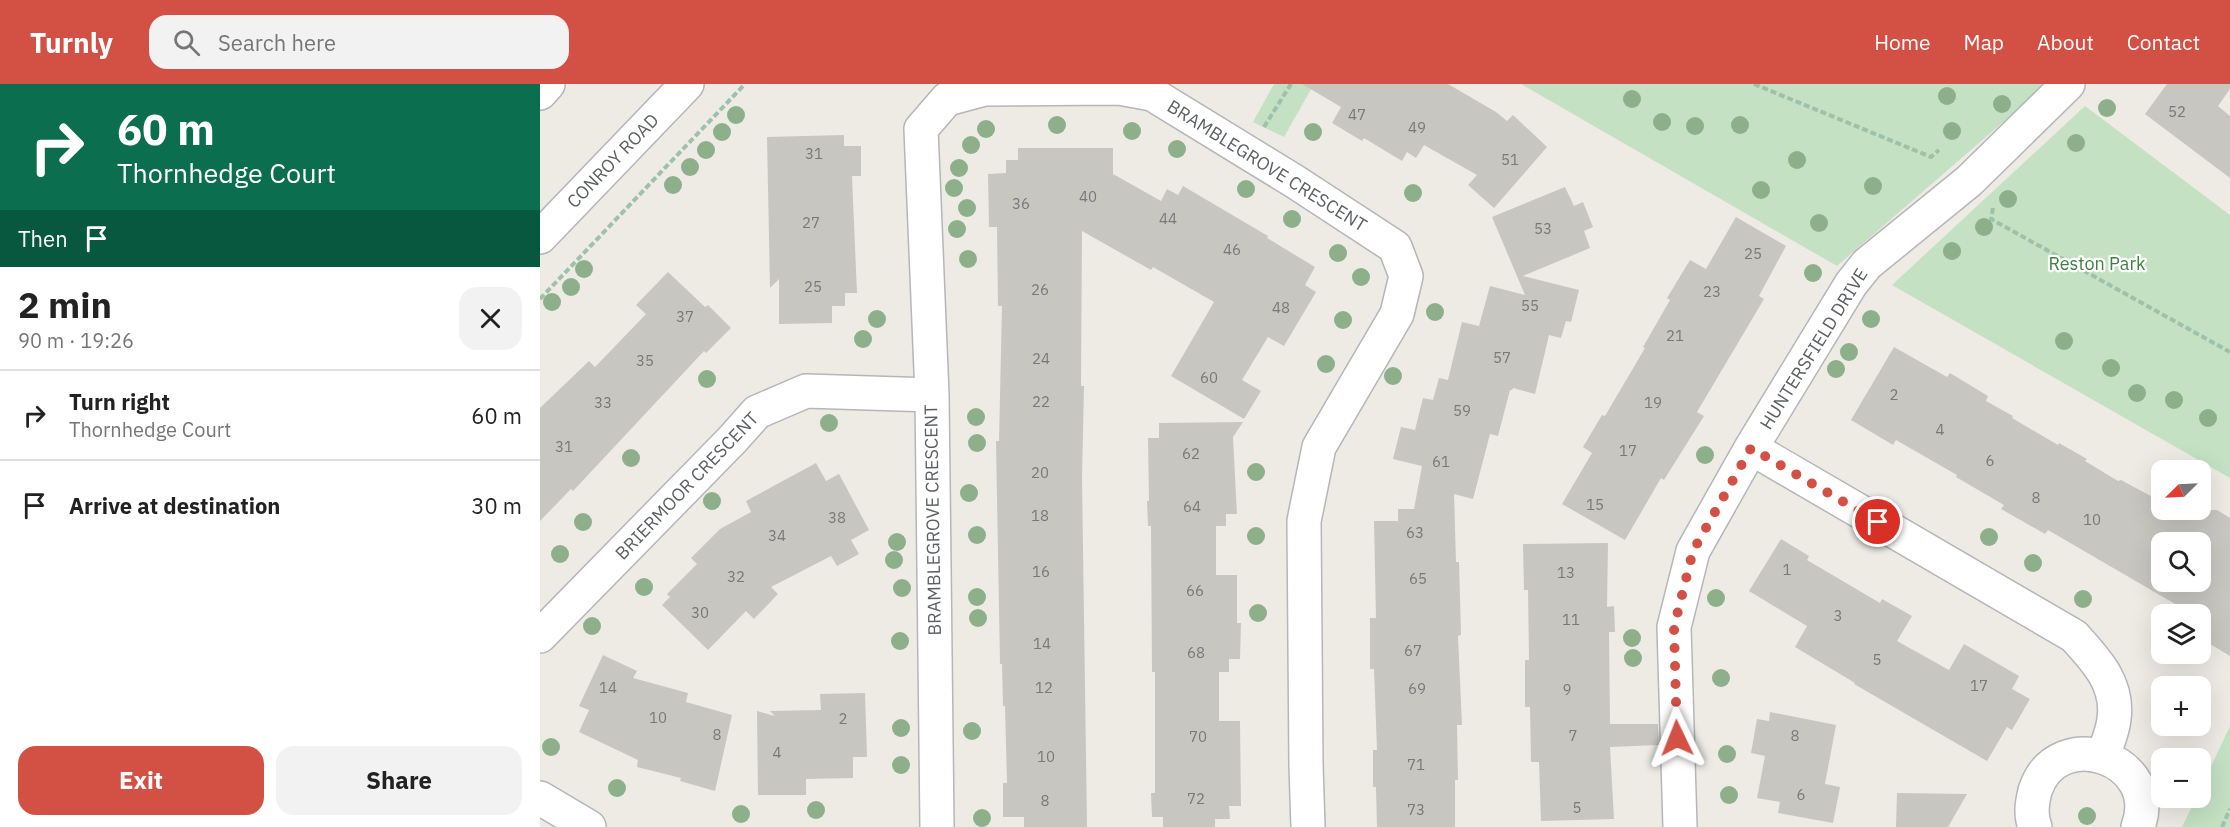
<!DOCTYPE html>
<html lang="en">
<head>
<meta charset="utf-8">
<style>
  body { margin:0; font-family:"IBM Plex Sans",sans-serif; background:#f2f2f2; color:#222; height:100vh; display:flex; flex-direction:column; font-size:22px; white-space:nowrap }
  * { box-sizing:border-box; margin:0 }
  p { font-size:20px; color:#767676 }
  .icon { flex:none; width:33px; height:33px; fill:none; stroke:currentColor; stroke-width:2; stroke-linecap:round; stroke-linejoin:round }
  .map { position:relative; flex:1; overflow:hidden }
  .sheet { display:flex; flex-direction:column; background:#fff; width:540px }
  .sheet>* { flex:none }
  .top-card { background:#0b6e4f; color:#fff; overflow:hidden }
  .needle { width:39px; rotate:246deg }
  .fabs { position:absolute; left:1611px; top:376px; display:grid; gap:12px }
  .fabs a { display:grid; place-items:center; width:60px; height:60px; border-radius:12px; background:#fff; box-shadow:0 6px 24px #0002; font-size:30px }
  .pin { position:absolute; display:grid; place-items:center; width:51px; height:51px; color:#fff; margin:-26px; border:3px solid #fff; border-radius:50%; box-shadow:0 2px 6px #0007 }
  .me { position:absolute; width:66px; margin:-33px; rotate:358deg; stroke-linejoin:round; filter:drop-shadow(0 0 4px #0008) }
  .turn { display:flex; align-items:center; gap:21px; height:126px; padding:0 18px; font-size:27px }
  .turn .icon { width:78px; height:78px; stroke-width:2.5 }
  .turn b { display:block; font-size:42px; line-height:51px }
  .then { display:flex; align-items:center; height:57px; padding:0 18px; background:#0003; gap:12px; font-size:22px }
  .round { display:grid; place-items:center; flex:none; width:63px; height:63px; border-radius:18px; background:#f2f2f2 }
  .summary { display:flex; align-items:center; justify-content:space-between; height:102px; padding:0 18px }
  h1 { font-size:36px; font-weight:700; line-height:45px }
  .cta { display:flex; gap:12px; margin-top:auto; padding:12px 18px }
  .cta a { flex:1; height:69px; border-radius:18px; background:#d35044; color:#fff; font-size:24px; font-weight:700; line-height:69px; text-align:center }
  .cta a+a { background:#f2f2f2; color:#222 }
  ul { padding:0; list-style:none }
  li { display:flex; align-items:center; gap:18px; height:90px; padding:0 18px; border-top:2px solid #e0e0e0 }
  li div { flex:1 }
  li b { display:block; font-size:22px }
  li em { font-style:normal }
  header { display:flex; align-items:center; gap:36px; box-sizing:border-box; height:84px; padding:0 30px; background:#d35044; color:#fff }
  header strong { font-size:28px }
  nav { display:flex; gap:33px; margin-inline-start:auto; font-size:21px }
  .search { width:420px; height:54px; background:#f2f2f2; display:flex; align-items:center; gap:15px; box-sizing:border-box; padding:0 21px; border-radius:18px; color:#767676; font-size:22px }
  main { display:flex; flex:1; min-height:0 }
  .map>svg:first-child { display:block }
</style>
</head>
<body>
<header>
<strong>Turnly</strong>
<div class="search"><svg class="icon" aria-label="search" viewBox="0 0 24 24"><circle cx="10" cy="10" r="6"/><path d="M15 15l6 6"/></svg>Search here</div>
<nav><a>Home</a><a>Map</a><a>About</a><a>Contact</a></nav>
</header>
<main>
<section class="sheet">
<div class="top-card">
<div class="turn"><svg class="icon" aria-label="right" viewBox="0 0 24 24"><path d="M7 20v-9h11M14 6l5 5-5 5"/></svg><div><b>60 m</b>Thornhedge Court</div></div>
<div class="then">Then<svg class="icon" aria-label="arrive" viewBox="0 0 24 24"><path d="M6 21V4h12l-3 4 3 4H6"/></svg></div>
</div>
<div class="summary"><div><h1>2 min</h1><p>90 m · 19:26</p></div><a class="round"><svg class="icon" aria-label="close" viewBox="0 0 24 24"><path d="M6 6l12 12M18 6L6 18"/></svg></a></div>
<ul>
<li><svg class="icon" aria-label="right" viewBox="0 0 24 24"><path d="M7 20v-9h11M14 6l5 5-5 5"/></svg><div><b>Turn right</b><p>Thornhedge Court</p></div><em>60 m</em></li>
<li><svg class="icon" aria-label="arrive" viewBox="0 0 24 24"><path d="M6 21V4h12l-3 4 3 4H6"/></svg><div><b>Arrive at destination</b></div><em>30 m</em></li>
</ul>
<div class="cta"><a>Exit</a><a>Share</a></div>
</section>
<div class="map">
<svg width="1690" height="743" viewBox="0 0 1690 743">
  <rect width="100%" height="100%" fill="#edebe4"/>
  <path fill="#c4e1c4" d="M734,0h40l-30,53 -31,-15z
    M981,0h526l-210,182z
    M1545,22l145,109v263l-338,-193z
    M1690,642v101h-48l14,-29h4l1,-10z"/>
  <path fill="#c8c6c1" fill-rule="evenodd" d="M762,0h146l48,28 11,9 6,-6 34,32 -53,61 -26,-23 9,-10 -53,-30 -8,13 -9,-6 -5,9 -38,-23 -2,3 -30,-18 9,-16z
    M1627,0h63v5l-12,17 12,10v62l-85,-64z
    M304,51v11h17v30h-9l5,117h-12v13h-13v17l-53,1v-45l-9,9 -3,-151z
    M478,64h95v26l48,27 6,-12 11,6 5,-9 85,50 -1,2 48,29 -10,18 11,7 -32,54 -16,-9 -26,43 19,11 -17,28 -73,-43 43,-74 -61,-35 -2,3 -69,-39 -1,155h3l-2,92 5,349h-63v-10h-21v-34h4l-2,-77h-2l-1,-42h-2l-4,-223h3l3,-135h-4l-1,-79h-8l-1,-53 18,-1v-13h12z
    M1025,103l9,19 9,-4 10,25 -9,4 6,17 -67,28 56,14 -8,32 -5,-1 -5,17 -12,-3 -14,59 -22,-6 -1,2h-2l-12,46 -8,-2 -17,65 -19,-5 2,68h3l2,73 -3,1 4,89h-5l1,55h-3v47h-78l-1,-40h-3v-37h4l-3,-81h-4v-51h6l-2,-97h24v-12h16l8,-43 -29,-7 8,-32 14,3 8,-32 10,2 6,-22 9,2 14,-58 17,4 11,-40 35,9 -33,-78z
    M1196,133l50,29 -27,50 5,3 -67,113 7,4 -40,64 -3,-2 -36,62 -63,-36 30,-51 -9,-6 19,-32 3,1 40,-68 -2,-1 27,-47 -3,-2 23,-38 16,9z
    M128,188l37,35 3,-2 23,23 -25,25 -2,-2 -131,140 -2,-2 -31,32v-113l49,-47 6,6 51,-53 -10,-9z
    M1354,263l53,30 3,-4 38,23 -2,5 27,15 -1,2 46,27 1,-2 28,16 -2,2 33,20 3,-1 41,22v8h55l13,8v138l-30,-18v-23h-6l-146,-85 -3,4 -44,-25 3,-4 -48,-28 1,-2 -61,-35 -3,5 -42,-25zM1622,459h38v39h-38z
    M703,338l-10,15 4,77h-11v12h-10v49h21v48h4l-1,36h-11v13h-10v49h21l1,85h-12l1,13h-15v8h-52v-10h-11l-1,-24h4v-121h-3l-1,-146h-3l-1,-25h2l-1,-63h11v-15z
    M276,379l10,18 13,-7 30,56 -18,10 8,14 -22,12 -6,-10 -60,31 7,7 -24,25 -8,-8 -38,39 -46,-45 8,-8 -3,-3 30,-30 -6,-6 29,-29 31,-17 -5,-11z
    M1241,455l28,17 -2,4 73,43 2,-4 30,17 -15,25 52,29 15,-26 55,32 -7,13 18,10 -18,31 -5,-3 -20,34 -133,-77 1,-1 -60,-36 12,-21 -58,-35z
    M1068,459l-1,64 7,-1 1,26h-6l1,92h48l1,21 -49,2 4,72 -73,2 -2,-59h-8l-1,-55h-5v-47h4l-1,-70h-4l-1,-46z
    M63,571l34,16 -4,7 55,15 -2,9 46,13 -17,76 -35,-10 1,-3 -44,-11 1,-7 -59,-28 10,-22 -10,-4z
    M325,609l2,64h-14v21l-47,1v16h-48l-1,-84 18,5 -5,-5 51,-1 -1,-16z
    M1230,628l66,13 -11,59 15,3 -7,36 -55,-10 2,-11 -23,-4 8,-42 -14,-3 6,-34 12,2z
    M1357,709l70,1 -19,33h-52z"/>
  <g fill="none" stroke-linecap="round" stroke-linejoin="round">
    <defs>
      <path id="minor" d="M1211,364l323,188c22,24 45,48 40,83 -1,12 -7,25 -11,37
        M0,552l192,-196 25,-28 49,-21 126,4
        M0,714l49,29
        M397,743l-5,-432 -11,-266 26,-30 37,-10 135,-1 33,6 142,87 101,66 11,29 -9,38 -78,133 -15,74 2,244 2,62
        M1140,743l-6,-200 19,-76 58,-103 100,-164 16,-20 102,-83 99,-97
        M1495,743c-5,-12 -3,-24 0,-36 22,-69 128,-32 103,36"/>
      <path id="secondary" d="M0,9l8,-9
        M0,153l147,-153"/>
    </defs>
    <use href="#minor" stroke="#b5b6ba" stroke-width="36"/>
    <use href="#secondary" stroke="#b3b6ba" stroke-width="36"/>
    <path stroke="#9ec1a9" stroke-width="4" stroke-dasharray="6 3" stroke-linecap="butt" d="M1214,0l177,73 8,-7
      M724,43l27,-43
      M1453,124l-2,11 239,133
      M0,215l205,-215
      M1682,743l8,-18"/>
    <use href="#minor" stroke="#fff" stroke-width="33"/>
    <use href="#secondary" stroke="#fff" stroke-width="33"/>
  </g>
  <g fill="#8db08b">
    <circle cx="1407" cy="12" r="9"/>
    <circle cx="1092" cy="15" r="9"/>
    <circle cx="1462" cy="20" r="9"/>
    <circle cx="1567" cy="24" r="9"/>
    <circle cx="196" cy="31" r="9"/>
    <circle cx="1122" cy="38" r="9"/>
    <circle cx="517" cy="41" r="9"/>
    <circle cx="1200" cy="41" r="9"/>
    <circle cx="1155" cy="42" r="9"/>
    <circle cx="446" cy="45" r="9"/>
    <circle cx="592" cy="47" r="9"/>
    <circle cx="1412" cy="47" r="9"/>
    <circle cx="182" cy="48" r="9"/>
    <circle cx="773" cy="48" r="9"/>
    <circle cx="1536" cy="59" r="9"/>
    <circle cx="431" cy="61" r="9"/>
    <circle cx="637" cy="65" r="9"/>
    <circle cx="166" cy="66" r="9"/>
    <circle cx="1257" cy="76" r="9"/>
    <circle cx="150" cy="83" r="9"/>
    <circle cx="419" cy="84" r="9"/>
    <circle cx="133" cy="101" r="9"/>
    <circle cx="1333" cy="102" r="9"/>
    <circle cx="414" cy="104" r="9"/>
    <circle cx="706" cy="105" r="9"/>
    <circle cx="1221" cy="106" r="9"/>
    <circle cx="873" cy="109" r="9"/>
    <circle cx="1468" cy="115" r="9"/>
    <circle cx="427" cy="124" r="9"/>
    <circle cx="752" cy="135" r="9"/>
    <circle cx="1279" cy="139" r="9"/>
    <circle cx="1444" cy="143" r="9"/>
    <circle cx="417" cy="145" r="9"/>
    <circle cx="1412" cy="167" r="9"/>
    <circle cx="798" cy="169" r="9"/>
    <circle cx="428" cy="175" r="9"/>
    <circle cx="44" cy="185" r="9"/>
    <circle cx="1273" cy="189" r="9"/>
    <circle cx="821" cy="193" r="9"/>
    <circle cx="31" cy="203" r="9"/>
    <circle cx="12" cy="218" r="9"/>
    <circle cx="895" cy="228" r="9"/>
    <circle cx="337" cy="235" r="9"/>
    <circle cx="1331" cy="235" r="9"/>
    <circle cx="803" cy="236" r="9"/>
    <circle cx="323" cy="255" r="9"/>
    <circle cx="1524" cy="257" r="9"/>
    <circle cx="1309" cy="268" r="9"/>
    <circle cx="786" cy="280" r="9"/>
    <circle cx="1571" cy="284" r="9"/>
    <circle cx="1296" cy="285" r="9"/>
    <circle cx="853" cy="292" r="9"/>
    <circle cx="167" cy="295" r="9"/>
    <circle cx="1597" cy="309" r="9"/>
    <circle cx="1634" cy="316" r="9"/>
    <circle cx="436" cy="333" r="9"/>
    <circle cx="1668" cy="334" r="9"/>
    <circle cx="289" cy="339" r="9"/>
    <circle cx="437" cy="359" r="9"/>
    <circle cx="1165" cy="371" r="9"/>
    <circle cx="91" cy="374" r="9"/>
    <circle cx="716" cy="388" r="9"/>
    <circle cx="429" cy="409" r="9"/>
    <circle cx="172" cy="417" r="9"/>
    <circle cx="43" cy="438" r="9"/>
    <circle cx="437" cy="451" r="9"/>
    <circle cx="716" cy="452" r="9"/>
    <circle cx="1449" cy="453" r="9"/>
    <circle cx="357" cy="458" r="9"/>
    <circle cx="20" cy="470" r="9"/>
    <circle cx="354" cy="476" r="9"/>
    <circle cx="1493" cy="479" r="9"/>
    <circle cx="104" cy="503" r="9"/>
    <circle cx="362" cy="504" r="9"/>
    <circle cx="437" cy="513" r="9"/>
    <circle cx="1176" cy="514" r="9"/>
    <circle cx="1543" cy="515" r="9"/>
    <circle cx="718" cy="529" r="9"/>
    <circle cx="438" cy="534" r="9"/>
    <circle cx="52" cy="542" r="9"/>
    <circle cx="1092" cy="554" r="9"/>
    <circle cx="360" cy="557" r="9"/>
    <circle cx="1093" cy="574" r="9"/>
    <circle cx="1181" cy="594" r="9"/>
    <circle cx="361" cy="644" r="9"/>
    <circle cx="432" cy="647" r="9"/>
    <circle cx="11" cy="663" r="9"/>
    <circle cx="1187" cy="670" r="9"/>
    <circle cx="361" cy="681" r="9"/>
    <circle cx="77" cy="704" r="9"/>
    <circle cx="1189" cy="711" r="9"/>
    <circle cx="276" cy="726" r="9"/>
    <circle cx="201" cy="730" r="9"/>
    <circle cx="1547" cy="732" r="9"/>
    <circle cx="442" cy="734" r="9"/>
  </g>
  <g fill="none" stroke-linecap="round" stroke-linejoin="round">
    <path stroke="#d35044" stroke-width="10" stroke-dasharray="0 18" d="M1137,654l-3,-111 19,-76 58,-103 127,74"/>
  </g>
  <g text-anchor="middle" stroke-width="4.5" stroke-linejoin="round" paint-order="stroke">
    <g font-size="15" fill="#77797a">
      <text x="1637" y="33">52</text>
      <text x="817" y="36">47</text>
      <text x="877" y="49">49</text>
      <text x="274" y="75">31</text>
      <text x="970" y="81">51</text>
      <text x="548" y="118">40</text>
      <text x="481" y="125">36</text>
      <text x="628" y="140">44</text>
      <text x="271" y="144">27</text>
      <text x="1003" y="150">53</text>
      <text x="692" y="171">46</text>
      <text x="1213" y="175">25</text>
      <text x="273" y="208">25</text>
      <text x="500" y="211">26</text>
      <text x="1172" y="213">23</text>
      <text x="990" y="227">55</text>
      <text x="741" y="229">48</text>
      <text x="145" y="238">37</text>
      <text x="1135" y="257">21</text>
      <text x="962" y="279">57</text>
      <text x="501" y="280">24</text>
      <text x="105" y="282">35</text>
      <text x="669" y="299">60</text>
      <text x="1354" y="316">2</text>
      <text x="501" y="323">22</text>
      <text x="63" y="324">33</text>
      <text x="1113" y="324">19</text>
      <text x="922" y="332">59</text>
      <text x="1400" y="351">4</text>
      <text x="24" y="368">31</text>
      <text x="1088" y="372">17</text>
      <text x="651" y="375">62</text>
      <text x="1450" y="382">6</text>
      <text x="901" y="383">61</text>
      <text x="500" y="394">20</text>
      <text x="1496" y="419">8</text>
      <text x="1055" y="426">15</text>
      <text x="652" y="428">64</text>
      <text x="500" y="437">18</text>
      <text x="297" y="439">38</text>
      <text x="1552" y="441">10</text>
      <text x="875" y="454">63</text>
      <text x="237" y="457">34</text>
      <text x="1247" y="491">1</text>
      <text x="501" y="493">16</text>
      <text x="1026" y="494">13</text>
      <text x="196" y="498">32</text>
      <text x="878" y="500">65</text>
      <text x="655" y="512">66</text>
      <text x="160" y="534">30</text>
      <text x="1298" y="537">3</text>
      <text x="1031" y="541">11</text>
      <text x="502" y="565">14</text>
      <text x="873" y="572">67</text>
      <text x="656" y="574">68</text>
      <text x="1337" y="581">5</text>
      <text x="1439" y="607">17</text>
      <text x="68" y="609">14</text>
      <text x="504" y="609">12</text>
      <text x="877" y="610">69</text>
      <text x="1027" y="611">9</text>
      <text x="118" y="639">10</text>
      <text x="303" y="640">2</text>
      <text x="177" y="656">8</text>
      <text x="1033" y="657">7</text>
      <text x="1255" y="657">8</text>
      <text x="658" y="658">70</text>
      <text x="237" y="674">4</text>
      <text x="506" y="678">10</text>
      <text x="876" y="686">71</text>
      <text x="1261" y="716">6</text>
      <text x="656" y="720">72</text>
      <text x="505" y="722">8</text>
      <text x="1037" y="729">5</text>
      <text x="876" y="731">73</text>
    </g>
    <g font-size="18" fill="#5c5f63" stroke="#fff">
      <text transform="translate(73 77) rotate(-46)" y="6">CONROY ROAD</text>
      <text transform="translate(727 82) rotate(32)" y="6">BRAMBLEGROVE CRESCENT</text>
      <text transform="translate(1274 265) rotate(-58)" y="6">HUNTERSFIELD DRIVE</text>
      <text transform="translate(147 402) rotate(-46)" y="6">BRIERMOOR CRESCENT</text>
      <text transform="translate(393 436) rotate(-91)" y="6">BRAMBLEGROVE CRESCENT</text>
    </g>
    <g font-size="18" fill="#3f7f43" stroke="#fff">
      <text x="1557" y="186">Reston Park</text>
    </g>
  </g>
</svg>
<div class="fabs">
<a><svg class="needle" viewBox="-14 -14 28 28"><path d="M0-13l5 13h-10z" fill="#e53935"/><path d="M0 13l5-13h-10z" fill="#767676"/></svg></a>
<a><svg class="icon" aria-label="search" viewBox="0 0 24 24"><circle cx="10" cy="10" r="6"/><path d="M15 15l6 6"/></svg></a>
<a><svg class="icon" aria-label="layers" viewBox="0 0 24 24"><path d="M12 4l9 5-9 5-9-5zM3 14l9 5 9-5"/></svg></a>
<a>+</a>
<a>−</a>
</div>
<div class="pin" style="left:1338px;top:438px;background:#d93025"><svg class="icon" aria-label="arrive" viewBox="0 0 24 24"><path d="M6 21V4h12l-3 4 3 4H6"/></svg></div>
<svg class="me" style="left:1137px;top:654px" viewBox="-20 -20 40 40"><path d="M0-17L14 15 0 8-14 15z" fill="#d35044" stroke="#fff" stroke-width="4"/></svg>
</div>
</main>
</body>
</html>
